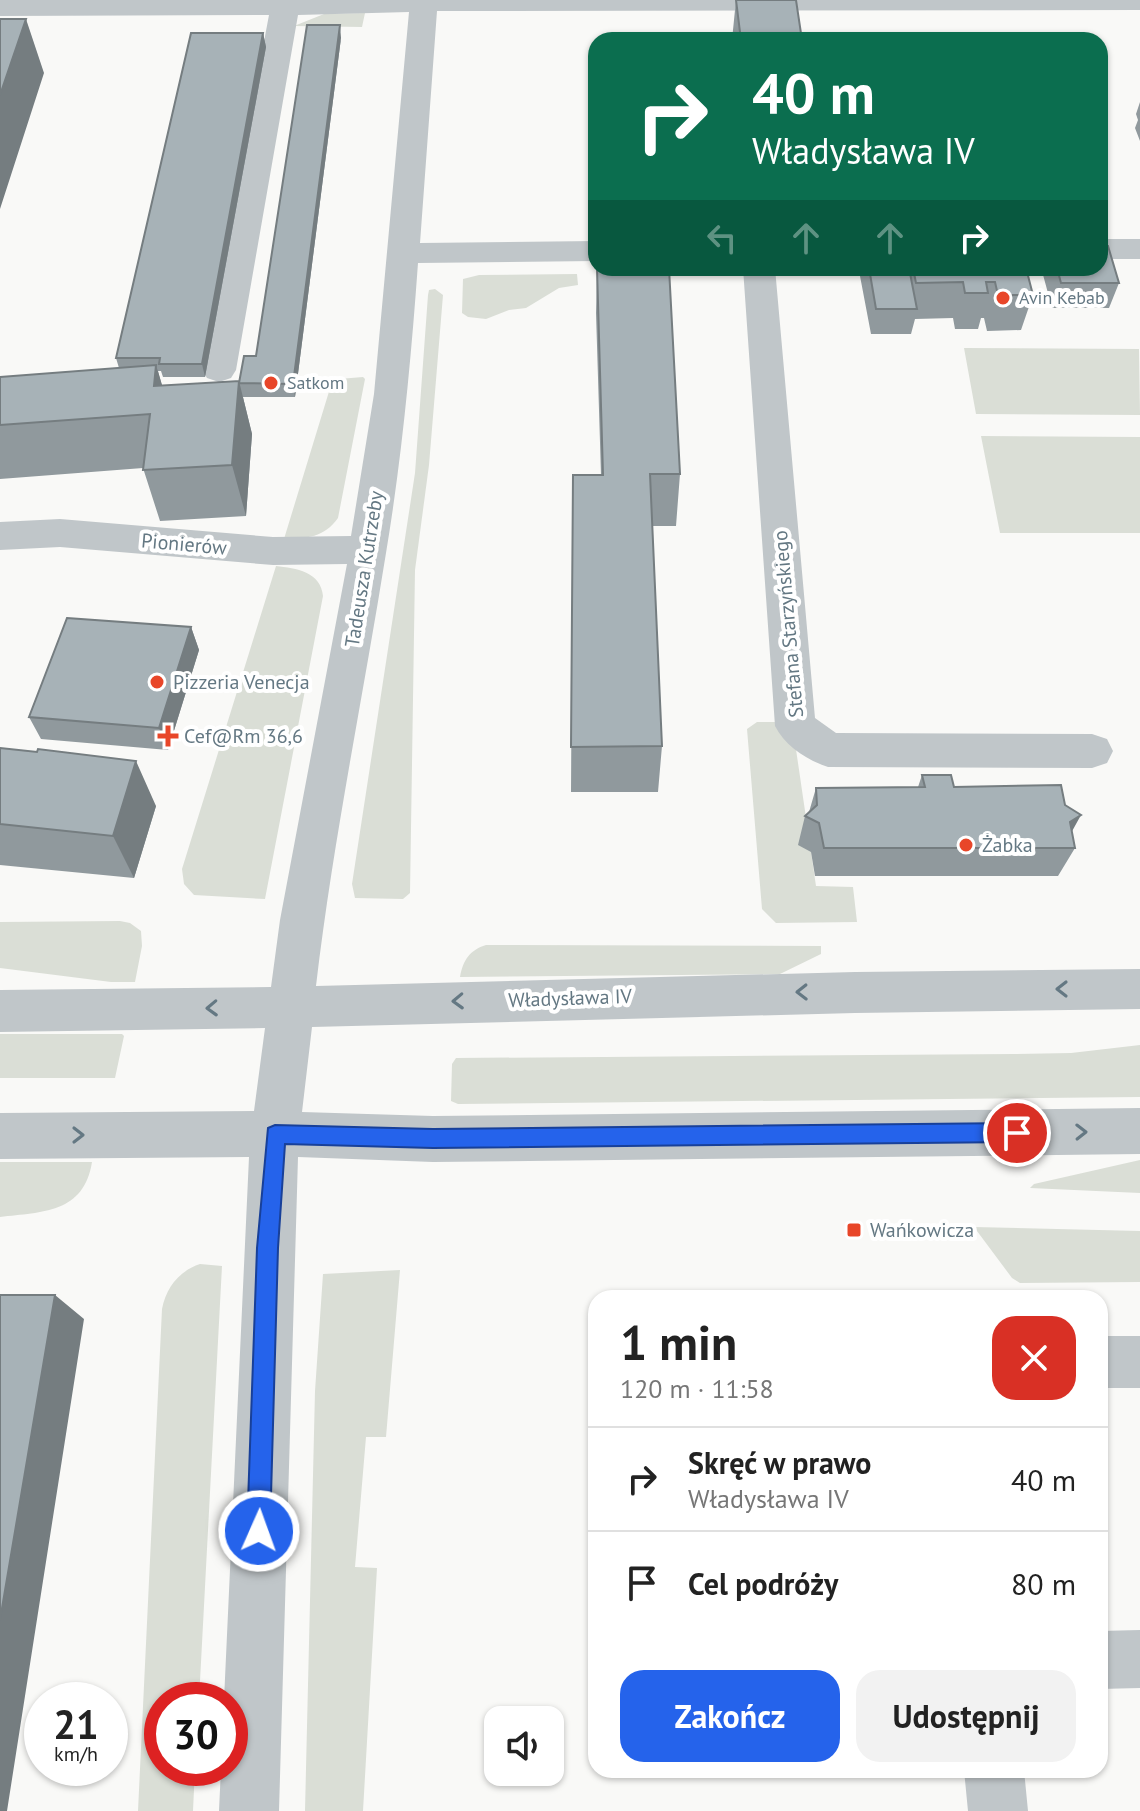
<!DOCTYPE html>
<html lang="pl">
<head>
<meta charset="utf-8">
<style>
  body { margin:0; font-family:"PT Sans",sans-serif; background:#f2f2f2; color:#222; height:100vh; display:flex; flex-direction:column; font-size:30px; white-space:nowrap }
  * { box-sizing:border-box; margin:0 }
  p { font-size:26px; color:#767676 }
  .icon { flex:none; width:44px; height:44px; fill:none; stroke:currentColor; stroke-width:2; stroke-linecap:round; stroke-linejoin:round }
  .map { position:relative; flex:1; overflow:hidden }
  .details { position:absolute; left:588px; top:1290px; width:520px; height:488px; display:flex; flex-direction:column; background:#fff; border-radius:24px; box-shadow:0 2px 6px #0004 }
  .details>* { flex:none }
  .banner { position:absolute; left:588px; top:32px; width:520px; height:244px; border-radius:24px; box-shadow:0 2px 6px #0004; background:#0b6e4f; color:#fff; overflow:hidden }
  .fabs { position:absolute; left:484px; top:1706px; display:grid; gap:16px }
  .fabs a { display:grid; place-items:center; width:80px; height:80px; border-radius:16px; background:#fff; box-shadow:0 2px 6px #0004; font-size:40px }
  .speed { position:absolute; left:24px; top:1682px; display:flex; gap:16px; font-size:40px; font-weight:700; text-align:center }
  .speed>* { display:grid; place-content:center; width:104px; height:104px; border-radius:50%; background:#fff; box-shadow:0 2px 6px #0004; line-height:1 }
  .speed small { font-size:20px; font-weight:400 }
  .speed .limit { border:12px solid #d22; background:#fff; color:#111 }
  .pin { position:absolute; display:grid; place-items:center; width:68px; height:68px; color:#fff; margin:-34px; border:4px solid #fff; border-radius:50%; box-shadow:0 2px 8px #0007 }
  .me { position:absolute; width:88px; margin:-44px; rotate:2deg; stroke-linejoin:round; filter:drop-shadow(0 0 6px #0008) }
  .turn { display:flex; align-items:center; gap:28px; height:168px; padding:0 32px; font-size:36px }
  .turn .icon { width:104px; height:104px; stroke-width:2.5 }
  .turn b { display:block; font-size:56px; line-height:68px }
  .lanes { display:flex; align-items:center; height:76px; padding:0 32px; background:#0003; justify-content:center; gap:40px; direction:ltr }
  .lanes .off { opacity:.35 }
  .round { display:grid; place-items:center; flex:none; width:84px; height:84px; border-radius:24px; background:#f2f2f2 }
  .head { display:flex; align-items:center; justify-content:space-between; height:136px; padding:0 32px }
  h1 { font-size:48px; font-weight:700; line-height:60px }
  .button { display:flex; gap:16px; margin-top:auto; padding:16px 32px }
  .button a { flex:1; height:92px; border-radius:24px; background:#2563eb; color:#fff; font-size:32px; font-weight:700; line-height:92px; text-align:center }
  .button a+a { background:#f2f2f2; color:#222 }
  ul { padding:0; list-style:none }
  li { display:flex; align-items:center; gap:24px; height:104px; padding:0 32px; border-top:2px solid #e0e0e0 }
  li div { flex:1 }
  li b { display:block; font-size:30px }
  li em { font-style:normal }
  .map>svg:first-child { display:block }
</style>
</head>
<body>
<div class="map">
<svg width="1140" height="1811" viewBox="0 0 1140 1811">
  <rect width="100%" height="100%" fill="#f9f9f7"/>
  <path fill="#daded6" d="M365,13l-3,14 -68,-1 30,-12z
    M577,274l1,11 -19,3 -33,20 -17,2 -23,9 -18,-2 -6,-4 1,-34 16,-4z
    M435,289l8,6 -14,170 -14,105 -5,323 -7,6 -48,-1 -3,-14 63,-411 13,-178 1,-5z
    M964,348l175,1 1,66 -164,-1z
    M363,377l2,2 -27,139c-13,19 -32,21 -54,21l47,-154 8,-6z
    M981,436l159,1v96h-140z
    M276,566c20,2 45,6 47,30l-58,303 -71,-4 -10,-11 -2,-15z
    M757,722h35l24,164 37,1 4,35 -81,1 -14,-14 -15,-180z
    M120,921l10,2 11,8 1,15 -7,36h-24l-111,-14v-46z
    M486,945l335,1v8l-41,20 -320,3c3,-17 10,-27 26,-32z
    M0,1034h122l2,2 -9,42h-115z
    M1140,1045v52l-682,7 -7,-3 1,-37 4,-6 558,-4 57,-1z
    M1140,1160v33l-110,-5 4,-4z
    M0,1162h92c-8,51 -49,50 -92,55z
    M974,1227l166,4v51l-120,1 -8,-5z
    M200,1264l22,2 -23,434h-37v68h33l-2,43h-55l24,-502c4,-21 17,-38 38,-45z
    M400,1270l-14,167h-20l-11,130 22,1 -14,243h-58l10,-420 8,-117z"/>
  <g fill="none" stroke-linecap="round" stroke-linejoin="round">
    <path fill="#c0c6c9" fill-rule="evenodd" d="M0,0h1140v10l-703,1 -17,232 176,-2v20l-178,2c-7,97 -16,194 -32,290 -23,144 -53,288 -70,433l539,-14 285,-3v40l-285,4 -543,14 -10,85 131,4 707,-8v46l-707,8 -135,-5 -19,654h-60l2,-43h9v-68h-6l25,-543 -249,2v-46l254,-2 11,-83 -265,4v-42l271,-3 9,-67 67,-356 -74,1 -213,-18 -60,3v-28l60,-3 213,18 78,-1 23,-142 35,-382 -111,3 -62,355 -5,8 -12,4 -12,-4 -5,-8 67,-355 -269,1z
      M1100,239h40v20h-40z
      M743,268h32l40,450 21,15 256,1 15,5 6,12 -6,12 -15,5 -264,-1c-21,-7 -43,-21 -53,-41z
      M1100,1336h40v52h-40z
      M1140,1630v58l-40,1v-58z
      M964,1770h60l4,41h-60z"/>
  </g>
  <path fill="#90999d" d="M736,0l66,40h-70z
    M263,33l3,14 -61,330h-42l-2,-6h-3l4,15 77,-5 13,53 -6,82 -86,5 -17,-53 -143,11v-102l119,-9 -3,-10z
    M341,38l-46,359h-52l-4,-14 17,-27z
    M1140,102v39l-5,-13 3,-8 -2,-6z
    M597,268l83,206 -4,52h-24l10,220 -4,46h-87l2,-317h28l-5,-162z
    M862,268h164l7,27 -12,35 -34,1 -3,-13h-3l-3,11h-23l-2,-11 -38,1 -4,15h-40l-11,-58z
    M1043,268h57l19,15 -10,25h-57l-10,-37z
    M191,627l8,23 -31,100 -127,-11 -12,-22z
    M0,748l156,58 -22,72 -134,-13z
    M922,775l149,57 4,16 -17,28h-243l-4,-24 -13,-7 7,-29 4,-4 7,-24 102,-1z"/>
  <path fill="#757d80" d="M26,19l18,54 -44,136v-114z
    M340,25l1,13 -46,359 -2,-13z
    M263,33l3,14 -61,330 -3,-13z
    M156,365l16,53 -18,-32z
    M239,381l13,53 -6,82 -14,-51z
    M191,627l8,23 -31,100 -9,-22z
    M136,761l20,45 -22,72 -21,-42z
    M1081,815l-16,29 5,-22z
    M55,1295l29,24 -77,492h-7v-191z"/>
  <path fill="#a7b2b7" stroke="#757d80" stroke-width="2" d="M736,0h60l6,40h-61z
    M0,19h26l-26,76z
    M307,25h33l-47,359 -54,-1 5,-27h12z
    M191,33h72l-61,331h-43l1,-6h-44z
    M1100,246h8l11,37h-58l-4,-15h43z
    M597,268h72l11,206h-30l12,272 -91,1 2,-272h30z
    M869,268h40l8,41h-41z
    M913,268h113l7,27h-35l-3,-13h-9l2,11h-23l-2,-11 -47,1z
    M156,365l-2,21 85,-5 -7,84 -89,5 7,-56 -150,11v-48z
    M67,618l124,9 -32,101 -130,-11z
    M0,748l37,4 1,-3 98,12 -23,75 -113,-12z
    M922,775h29l3,12 107,-2 4,20 16,10 -11,7 5,26h-251l-5,-25 -14,-7 12,-11 -1,-17 109,-1z
    M0,1295h55l-55,325z"/>
  <defs><path id="oneway-chevron" d="M-2-3.5L2.5 0L-2 3.5" fill="none" stroke-width="1.6" stroke-linecap="round" stroke-linejoin="round" transform="scale(2)"/></defs>
  <g stroke="#647883">
    <use href="#oneway-chevron" transform="translate(1062 989) rotate(180)"/>
    <use href="#oneway-chevron" transform="translate(802 992) rotate(179)"/>
    <use href="#oneway-chevron" transform="translate(458 1001) rotate(178)"/>
    <use href="#oneway-chevron" transform="translate(212 1008) rotate(178)"/>
    <use href="#oneway-chevron" transform="translate(1081 1132) rotate(-1)"/>
    <use href="#oneway-chevron" transform="translate(78 1135)"/>
  </g>
  <path fill="#2563eb" stroke="#184099" stroke-width="2" d="M1017,1123l7,3 3,7 -3,6 -7,3 -584,6 -148,-4 -7,104 -8,283 -3,8 -8,3 -8,-3 -4,-8 10,-283 11,-120 7,-3 158,4z"/>
  <g fill="#e84629" stroke="#fff" stroke-width="3">
    <circle cx="1003" cy="298" r="8"/>
    <circle cx="271" cy="383" r="8"/>
    <circle cx="157" cy="682" r="8"/>
    <path d="M164 724h8v8h8v8h-8v8h-8v-8h-8v-8h8z"/>
    <circle cx="966" cy="845" r="8"/>
    <rect x="846" y="1222" width="16" height="16" rx="4"/>
  </g>
  <g text-anchor="middle" stroke-width="8" stroke-linejoin="round" paint-order="stroke">
    <g font-size="18" fill="#647883" stroke="#fff" text-anchor="start">
      <text x="1019" y="304">Avin Kebab</text>
      <text x="287" y="389">Satkom</text>
    </g>
    <g font-size="20" fill="#647883" stroke="#fff">
      <text transform="translate(184 544) rotate(5)" y="7">Pionierów</text>
      <text transform="translate(364 569) rotate(-81)" y="7">Tadeusza Kutrzeby</text>
      <text transform="translate(788 624) rotate(-95)" y="7">Stefana Starzyńskiego</text>
      <text transform="translate(570 998) rotate(-2)" y="7">Władysława IV</text>
    </g>
    <g font-size="20" fill="#647883" stroke="#fff" text-anchor="start">
      <text x="173" y="689">Pizzeria Venecja</text>
      <text x="184" y="743">Cef@Rm 36,6</text>
      <text x="982" y="852">Żabka</text>
      <text x="870" y="1237">Wańkowicza</text>
    </g>
  </g>
</svg>
<div class="fabs">
<a><svg class="icon" aria-label="sound" viewBox="0 0 24 24"><path d="M4 9h4l5-4v14l-5-4H4zM17 9q2 3 0 6"/></svg></a>
</div>
<div class="speed"><div>21<small>km/h</small></div><div class="limit">30</div></div>
<div class="pin" style="left:1017px;top:1133px;background:#d93025"><svg class="icon" aria-label="arrive" viewBox="0 0 24 24"><path d="M6 21V4h12l-3 4 3 4H6"/></svg></div>
<svg class="me" style="left:259px;top:1531px" viewBox="-20 -20 40 40"><circle r="17" fill="#2563eb" stroke="#fff" stroke-width="3"/><path d="M0-11L8 9 0 5-8 9z" fill="#fff"/></svg>
<div class="banner">
<div class="turn"><svg class="icon" aria-label="right" viewBox="0 0 24 24"><path d="M7 20v-9h11M14 6l5 5-5 5"/></svg><div><b>40 m</b>Władysława IV</div></div>
<div class="lanes"><svg class="icon off" aria-label="left" viewBox="0 0 24 24"><path d="M17 20v-9H6M10 6l-5 5 5 5"/></svg><svg class="icon off" aria-label="ahead" viewBox="0 0 24 24"><path d="M12 20V5M6 11l6-6 6 6"/></svg><svg class="icon off" aria-label="ahead" viewBox="0 0 24 24"><path d="M12 20V5M6 11l6-6 6 6"/></svg><svg class="icon" aria-label="right" viewBox="0 0 24 24"><path d="M7 20v-9h11M14 6l5 5-5 5"/></svg></div>
</div>
<section class="details">
<div class="head"><div><h1>1 min</h1><p>120 m · 11:58</p></div><a class="round" style="background:#d93025;color:#fff"><svg class="icon" aria-label="close" viewBox="0 0 24 24"><path d="M6 6l12 12M18 6L6 18"/></svg></a></div>
<ul>
<li><svg class="icon" aria-label="right" viewBox="0 0 24 24"><path d="M7 20v-9h11M14 6l5 5-5 5"/></svg><div><b>Skręć w prawo</b><p>Władysława IV</p></div><em>40 m</em></li>
<li><svg class="icon" aria-label="arrive" viewBox="0 0 24 24"><path d="M6 21V4h12l-3 4 3 4H6"/></svg><div><b>Cel podróży</b></div><em>80 m</em></li>
</ul>
<div class="button"><a>Zakończ</a><a>Udostępnij</a></div>
</section>
</div>
</body>
</html>
